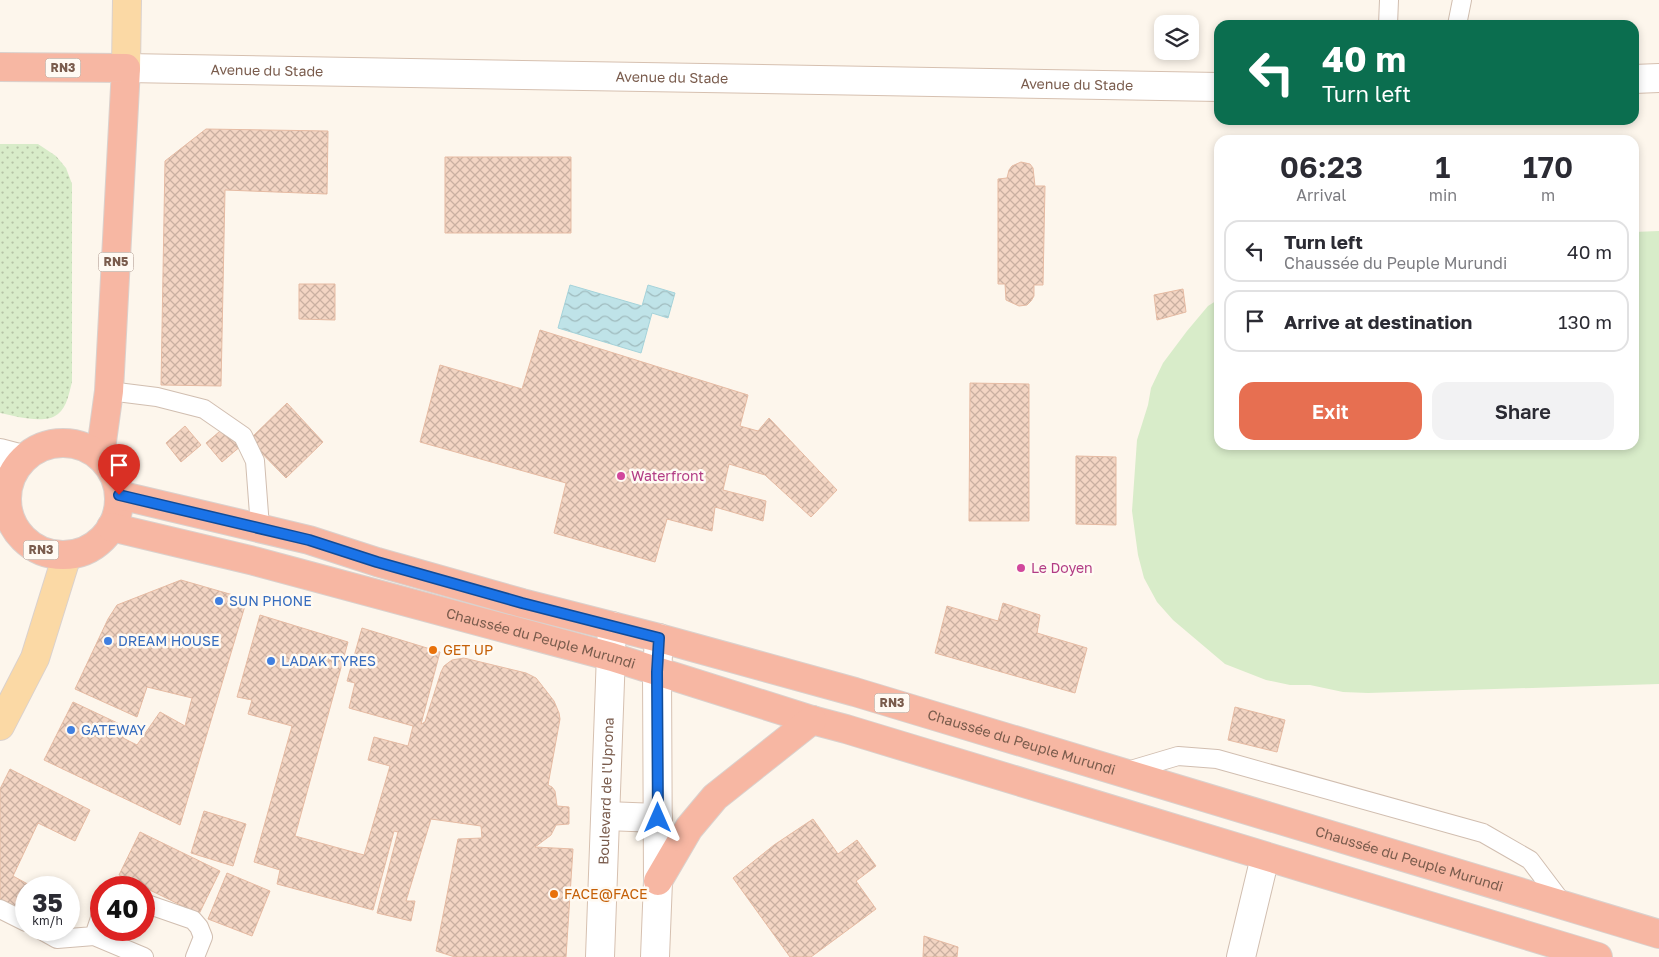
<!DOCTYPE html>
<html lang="en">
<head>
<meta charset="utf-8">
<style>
  body { margin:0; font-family:"Golos Text",sans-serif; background:#f2f2f3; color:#2b2b33; height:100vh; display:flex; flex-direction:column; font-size:19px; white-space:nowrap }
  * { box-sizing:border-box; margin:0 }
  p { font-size:16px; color:#7c7c81 }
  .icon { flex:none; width:28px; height:28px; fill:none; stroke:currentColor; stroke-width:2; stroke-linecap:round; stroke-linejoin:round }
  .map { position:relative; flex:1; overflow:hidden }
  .details { position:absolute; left:1214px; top:135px; width:425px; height:315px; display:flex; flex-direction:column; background:#fff; border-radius:15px; box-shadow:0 2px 8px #0003 }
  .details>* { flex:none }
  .top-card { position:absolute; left:1214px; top:20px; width:425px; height:105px; border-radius:15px; box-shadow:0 2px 8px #0003; background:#0b6e4f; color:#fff; overflow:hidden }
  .buttons { position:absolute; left:1154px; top:15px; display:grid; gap:10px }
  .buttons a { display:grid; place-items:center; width:45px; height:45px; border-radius:10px; background:#fff; box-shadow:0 2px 8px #0003; font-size:25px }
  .speed { position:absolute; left:15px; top:876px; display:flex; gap:10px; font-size:25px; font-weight:700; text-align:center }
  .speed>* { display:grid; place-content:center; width:65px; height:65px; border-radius:50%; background:#fff; box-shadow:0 2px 8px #0003; line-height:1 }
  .speed small { font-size:12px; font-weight:400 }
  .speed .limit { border:8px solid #d22; background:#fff; color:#111 }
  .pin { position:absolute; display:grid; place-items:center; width:42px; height:42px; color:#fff; margin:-51px -21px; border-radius:50% 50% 50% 0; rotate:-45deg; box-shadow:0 0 5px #0007 }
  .pin .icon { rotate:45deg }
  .me { position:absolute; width:55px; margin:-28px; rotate:0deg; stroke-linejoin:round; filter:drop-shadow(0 0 4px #0008) }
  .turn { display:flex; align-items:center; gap:18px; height:105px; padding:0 25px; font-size:22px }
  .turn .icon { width:65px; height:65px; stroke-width:2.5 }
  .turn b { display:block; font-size:35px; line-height:42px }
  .eta { display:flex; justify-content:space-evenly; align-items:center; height:85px; text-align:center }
  .eta b { font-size:30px; font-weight:600; line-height:35px }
  .action { display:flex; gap:10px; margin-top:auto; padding:10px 25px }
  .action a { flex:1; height:58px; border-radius:15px; background:#e76f51; color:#fff; font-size:20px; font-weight:600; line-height:58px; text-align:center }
  .action a+a { background:#f2f2f3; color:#2b2b33 }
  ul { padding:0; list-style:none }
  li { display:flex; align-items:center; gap:15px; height:62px; margin:0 10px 8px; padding:0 15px; border:2px solid #e1e1e2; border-radius:15px }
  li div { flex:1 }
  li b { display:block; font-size:19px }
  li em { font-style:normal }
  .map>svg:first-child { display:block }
</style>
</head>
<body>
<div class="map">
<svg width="1659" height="957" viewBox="0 0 1659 957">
  <defs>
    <pattern id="green-dots" width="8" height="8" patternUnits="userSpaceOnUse" patternTransform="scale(1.25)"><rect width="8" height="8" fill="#d8ecc9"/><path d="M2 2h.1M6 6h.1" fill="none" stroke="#b4c2a5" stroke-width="1.8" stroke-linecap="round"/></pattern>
    <pattern id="water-waves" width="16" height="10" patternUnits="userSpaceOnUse" patternTransform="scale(1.25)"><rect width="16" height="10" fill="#bfe3e8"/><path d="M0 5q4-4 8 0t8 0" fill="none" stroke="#a0bbbe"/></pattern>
    <pattern id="building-cross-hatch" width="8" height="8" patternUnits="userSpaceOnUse" patternTransform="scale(1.25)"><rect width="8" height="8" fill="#f3d5c3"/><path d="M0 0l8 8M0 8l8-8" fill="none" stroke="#cab0a1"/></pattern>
  </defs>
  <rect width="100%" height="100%" fill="#fdf6ec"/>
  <path fill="url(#green-dots)" d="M0,144h38l18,12 10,12 6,16v198c-3,11 -5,25 -14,32 -13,11 -43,2 -58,-1z"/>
  <path fill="#d8ecc9" d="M1659,231v453l-291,9 -25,-1 -33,-7h-20l-24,-5 -41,-16 -52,-44 -16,-18 -13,-24 -6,-23 -6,-44 5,-71 11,-35 3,-17 12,-25 24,-32 21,-25 11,-7v146h415v-213z"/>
  <path fill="url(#water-waves)" stroke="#a5d3da" d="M570,285l72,21 6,-21 27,8 -7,25 -16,-5 -11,40 -83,-25z"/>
  <path fill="url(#building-cross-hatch)" stroke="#e6bba3" d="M206,129l122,2 -1,63 -102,-4 -4,196 -60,-1 4,-224z
    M445,157h126v76h-126z
    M1021,162l9,2 3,4 2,18h10l-2,99h-9v11l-3,5 -4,4 -8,1 -13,-6 -1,-16h-7v-105l9,-1 2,-8 3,-4z
    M299,284h36v36l-36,-1z
    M1183,289l3,23 -29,8 -3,-25z
    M540,330l208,65 -8,31 18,5 11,-13 68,72 -26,27 -46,-42 -36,-11 -6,26 43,11 -3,20 -48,-14 -3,24 -45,-12 -12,43 -101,-29 12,-50 -146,-41 20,-77 82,24z
    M970,383l59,1v137h-60z
    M287,403l36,39 -37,36 -37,-38z
    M185,426l16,19 -20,17 -15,-19z
    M226,426l16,19 -20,17 -16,-19z
    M1076,456l40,1v68l-40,-1z
    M181,580l66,19 -67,226 -136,-65 29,-58 55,26 -5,10 14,7 23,-33 25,14 7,-28 -45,-11 -10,30 -62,-28 33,-70 9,-14z
    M1003,603l37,12 -3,18 50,15 -12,45 -140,-40 12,-47 51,15z
    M260,615l88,27 -53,194 69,19 26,-89 -22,-6 6,-23 34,9 5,-20 -64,-18 6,-25 -8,-2 15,-53 78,24 -19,72 4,-2 16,-50 3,-6 8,-6 12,-2 62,15 10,5 4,5 14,18 5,12 1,6 -12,66 4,2 3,4 2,15 12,1v17l-13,1 -5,10 -16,12 38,2 -7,108h-111l-19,-6 22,-112 24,-1 -1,-12 -50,-7 -25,82h9l-4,20 -34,-8 21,-81 -4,-1 -21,79 -96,-26 3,-14 -26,-8 38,-136 -44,-12 4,-14 -15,-3z
    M1235,707l50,13 -8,32 -49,-12z
    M10,769l80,41 -15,31 -37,-18 -25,53 22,12h-9v31l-26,-14v-116z
    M204,811l42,13 -13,42 -42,-13z
    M813,819l25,35 19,-14 19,26 -20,15 20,28 -65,48h-21l-57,-79 41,-33z
    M140,832l80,39 -21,43 -80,-39z
    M227,873l43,18 -18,45 -44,-17z
    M924,936l34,11 -1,10h-34z"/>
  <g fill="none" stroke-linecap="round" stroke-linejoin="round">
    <defs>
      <path id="lane" d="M1388,25l1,-25
        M1457,25l5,-25
        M109,391l48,6 47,12 39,27 12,25 5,66
        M1124,772l54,-16 39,3 266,74 47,27 34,45
        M144,903l49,17 6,7 4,10 -8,20
        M0,909l26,13
        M41,930l16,9 37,-3 50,21
        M94,936l7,-21"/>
      <path id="street" d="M0,453l23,6
        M0,507l7,-1
        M1241,957l24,-100"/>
      <g id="secondary">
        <path id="s1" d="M126,68l1093,19"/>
        <path d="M1634,79l25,-1"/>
        <path d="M606,816l52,2"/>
        <path id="s2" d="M600,957l12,-331"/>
        <path d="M655,957l3,-76 -1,-209 2,-34"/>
      </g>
      <path id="primary" d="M126,68l1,-68
        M0,726l35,-68 32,-103"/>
      <g id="highway">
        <path d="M0,67l126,1 -17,323 -9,65"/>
        <circle cx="63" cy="499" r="56"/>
        <path id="s3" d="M119,495l190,45 68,22 145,41 137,35 196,54 804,242"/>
        <path id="s4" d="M111,527l143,34 358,96 200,63 34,9 752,228"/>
        <path d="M658,881l31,-53 26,-31 97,-77"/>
      </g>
    </defs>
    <use href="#lane" stroke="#d1beb0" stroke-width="20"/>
    <use href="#street" stroke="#d1beb0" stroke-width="30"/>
    <use href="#secondary" stroke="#d6c0b0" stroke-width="30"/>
    <use href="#primary" stroke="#dad1cd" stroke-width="30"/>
    <use href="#highway" stroke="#dad1cd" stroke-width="30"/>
    <use href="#lane" stroke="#fff" stroke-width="18"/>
    <use href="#street" stroke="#fff" stroke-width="28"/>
    <use href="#secondary" stroke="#fff" stroke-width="28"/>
    <use href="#primary" stroke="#fbd9a5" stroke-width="28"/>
    <use href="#highway" stroke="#f7b7a3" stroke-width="28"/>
  </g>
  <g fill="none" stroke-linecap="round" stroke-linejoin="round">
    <defs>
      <path id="route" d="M119,495l190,45 68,22 145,41 137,35 -2,34 1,146"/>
    </defs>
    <use href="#route" stroke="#114b97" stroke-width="12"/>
    <use href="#route" stroke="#1a73e8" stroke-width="9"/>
  </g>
  <g fill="#d1479c" stroke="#fffaf3" stroke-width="2">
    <circle cx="621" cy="476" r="5"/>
    <circle cx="1021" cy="568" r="5"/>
  </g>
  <g fill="#3f7fe0" stroke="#fffaf3" stroke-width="2">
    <circle cx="219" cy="601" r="5"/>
    <circle cx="108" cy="641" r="5"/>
    <circle cx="271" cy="661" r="5"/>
    <circle cx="71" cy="730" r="5"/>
  </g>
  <g fill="#e8710a" stroke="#fffaf3" stroke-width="2">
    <circle cx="433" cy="650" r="5"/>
    <circle cx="554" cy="894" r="5"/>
  </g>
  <g text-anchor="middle" stroke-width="5" stroke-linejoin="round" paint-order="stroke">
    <g fill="#fffaf3" stroke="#a28b7f" stroke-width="1">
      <rect x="45.5" y="58.5" width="35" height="19" rx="4"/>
      <rect x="98.5" y="252.5" width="35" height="19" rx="4"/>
      <rect x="23.5" y="540.5" width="35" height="19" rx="4"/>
      <rect x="874.5" y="693.5" width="35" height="19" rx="4"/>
    </g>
    <g font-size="12" font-weight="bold" fill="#7a5c4d">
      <text x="63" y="72">RN3</text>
      <text x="116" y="266">RN5</text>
      <text x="41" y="554">RN3</text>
      <text x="892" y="707">RN3</text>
    </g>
    <g font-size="14" fill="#7a5c4d" stroke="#fffaf3">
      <text dy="5" stroke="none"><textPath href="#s1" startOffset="141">Avenue du Stade</textPath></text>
      <text dy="5" stroke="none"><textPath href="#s1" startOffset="546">Avenue du Stade</textPath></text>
      <text dy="5" stroke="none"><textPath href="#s1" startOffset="951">Avenue du Stade</textPath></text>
      <text dy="5" stroke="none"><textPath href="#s4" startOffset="444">Chaussée du Peuple Murundi</textPath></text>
      <text dy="5" stroke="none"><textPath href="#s3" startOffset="936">Chaussée du Peuple Murundi</textPath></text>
      <text dy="5" stroke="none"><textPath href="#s2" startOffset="166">Boulevard de l'Uprona</textPath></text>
      <text dy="5" stroke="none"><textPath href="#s3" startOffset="1341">Chaussée du Peuple Murundi</textPath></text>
    </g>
    <g font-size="14" fill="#b23c85" stroke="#fffaf3" text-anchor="start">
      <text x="631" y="481">Waterfront</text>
      <text x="1031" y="573">Le Doyen</text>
    </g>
    <g font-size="14" fill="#366cbe" stroke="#fffaf3" text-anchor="start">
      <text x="229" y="606">SUN PHONE</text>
      <text x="118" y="646">DREAM HOUSE</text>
      <text x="281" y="666">LADAK TYRES</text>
      <text x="81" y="735">GATEWAY</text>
    </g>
    <g font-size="14" fill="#c56008" stroke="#fffaf3" text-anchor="start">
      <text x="443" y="655">GET UP</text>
      <text x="564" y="899">FACE@FACE</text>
    </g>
  </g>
</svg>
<div class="buttons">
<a><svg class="icon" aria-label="layers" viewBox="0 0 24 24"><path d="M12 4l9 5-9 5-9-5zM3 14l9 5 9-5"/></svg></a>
</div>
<div class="speed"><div>35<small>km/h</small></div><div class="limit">40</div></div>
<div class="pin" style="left:119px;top:495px;background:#d93025"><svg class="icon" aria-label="arrive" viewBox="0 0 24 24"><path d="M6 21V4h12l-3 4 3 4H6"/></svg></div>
<svg class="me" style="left:658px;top:818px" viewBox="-20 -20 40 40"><path d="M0-17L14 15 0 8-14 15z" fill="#1a73e8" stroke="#fff" stroke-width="4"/></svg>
<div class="top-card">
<div class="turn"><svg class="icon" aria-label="left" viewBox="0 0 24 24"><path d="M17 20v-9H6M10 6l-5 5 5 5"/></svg><div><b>40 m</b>Turn left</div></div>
</div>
<section class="details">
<div class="eta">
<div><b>06:23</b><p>Arrival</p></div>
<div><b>1</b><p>min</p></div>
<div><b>170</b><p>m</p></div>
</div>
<ul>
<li><svg class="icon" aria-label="left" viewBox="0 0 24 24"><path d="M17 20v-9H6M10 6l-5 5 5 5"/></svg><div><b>Turn left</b><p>Chaussée du Peuple Murundi</p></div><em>40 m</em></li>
<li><svg class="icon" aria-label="arrive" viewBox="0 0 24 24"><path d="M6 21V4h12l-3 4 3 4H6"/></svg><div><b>Arrive at destination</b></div><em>130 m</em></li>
</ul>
<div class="action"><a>Exit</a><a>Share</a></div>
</section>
</div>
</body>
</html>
